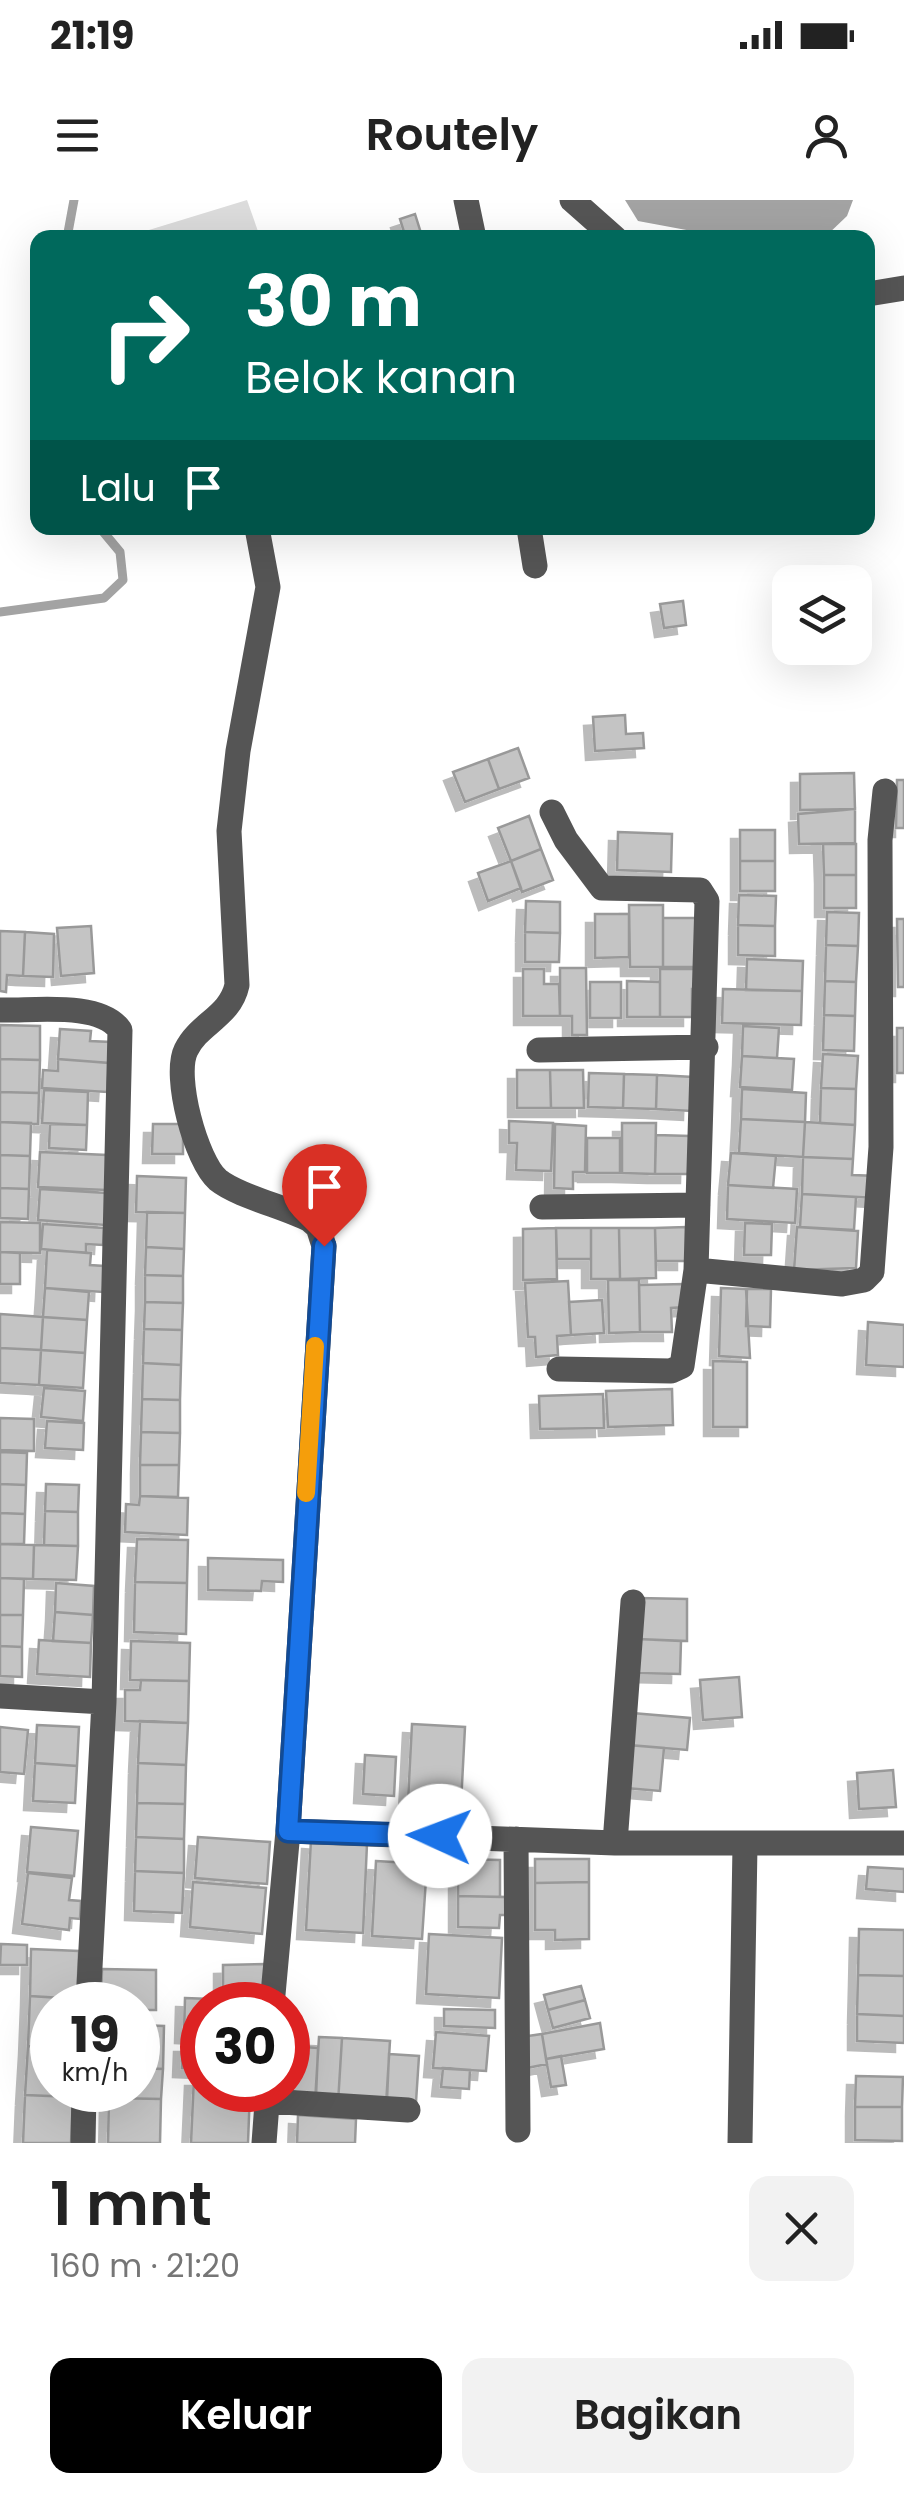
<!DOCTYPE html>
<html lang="id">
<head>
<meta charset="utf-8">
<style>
  body { margin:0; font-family:Poppins,sans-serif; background:#f2f2f2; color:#222; height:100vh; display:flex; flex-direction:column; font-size:38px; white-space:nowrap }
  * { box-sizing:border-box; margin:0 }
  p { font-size:32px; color:#767676 }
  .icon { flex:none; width:55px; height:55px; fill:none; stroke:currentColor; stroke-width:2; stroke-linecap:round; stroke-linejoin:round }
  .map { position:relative; height:1943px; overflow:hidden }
  .drawer { display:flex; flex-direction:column; background:#fff; flex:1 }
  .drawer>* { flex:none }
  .top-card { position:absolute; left:30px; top:30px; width:845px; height:305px; border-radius:20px; box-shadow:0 10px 40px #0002; background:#00695c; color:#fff; overflow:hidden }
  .controls { position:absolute; left:772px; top:365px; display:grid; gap:20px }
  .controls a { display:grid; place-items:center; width:100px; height:100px; border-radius:20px; background:#fff; box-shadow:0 10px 40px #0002; font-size:50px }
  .speed { position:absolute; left:30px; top:1782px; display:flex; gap:20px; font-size:50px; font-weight:700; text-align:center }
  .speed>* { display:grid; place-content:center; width:130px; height:130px; border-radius:50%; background:#fff; box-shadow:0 10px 40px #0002; line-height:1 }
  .speed small { font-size:25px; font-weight:400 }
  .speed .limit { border:15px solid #d22; background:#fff; color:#111 }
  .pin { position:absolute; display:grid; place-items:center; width:85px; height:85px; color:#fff; margin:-102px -42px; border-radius:50% 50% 50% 0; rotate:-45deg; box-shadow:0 0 10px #0007 }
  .pin .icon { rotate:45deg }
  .me { position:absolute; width:110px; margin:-55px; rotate:272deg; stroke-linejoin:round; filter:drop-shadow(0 0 8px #0008) }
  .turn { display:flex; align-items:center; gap:35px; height:210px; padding:0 50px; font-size:45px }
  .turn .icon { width:130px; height:130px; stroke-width:2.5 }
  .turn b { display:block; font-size:70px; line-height:85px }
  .then { display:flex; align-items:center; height:95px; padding:0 50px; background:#0003; gap:20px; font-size:38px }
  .round { display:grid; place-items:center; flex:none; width:105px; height:105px; border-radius:20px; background:#f2f2f2 }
  .overview { display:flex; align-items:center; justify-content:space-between; height:170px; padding:0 50px }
  h1 { font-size:60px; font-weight:600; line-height:75px }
  .primary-button { display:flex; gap:20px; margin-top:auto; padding:20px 50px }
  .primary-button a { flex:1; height:115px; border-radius:20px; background:#000; color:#fff; font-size:40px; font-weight:600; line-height:115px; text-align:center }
  .primary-button a+a { background:#f2f2f2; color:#222 }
  .status { display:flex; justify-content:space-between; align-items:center; height:70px; padding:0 50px; background:#fff; direction:ltr }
  .status svg { height:28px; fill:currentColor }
  header { display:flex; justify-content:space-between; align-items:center; height:130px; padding:0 50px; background:#fff; font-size:45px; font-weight:600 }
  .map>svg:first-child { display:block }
</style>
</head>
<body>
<div class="status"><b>21:19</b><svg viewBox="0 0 49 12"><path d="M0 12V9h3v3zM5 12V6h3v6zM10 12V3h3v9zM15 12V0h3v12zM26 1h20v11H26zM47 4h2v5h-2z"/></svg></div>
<header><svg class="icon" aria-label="menu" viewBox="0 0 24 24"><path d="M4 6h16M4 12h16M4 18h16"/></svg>Routely<svg class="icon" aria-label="person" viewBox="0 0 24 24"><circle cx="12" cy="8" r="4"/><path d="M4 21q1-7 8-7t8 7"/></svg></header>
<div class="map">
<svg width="904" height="1943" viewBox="0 0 904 1943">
  <defs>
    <filter id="shadow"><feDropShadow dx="-9" dy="9" stdDeviation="0" flood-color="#0004"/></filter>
  </defs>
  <rect width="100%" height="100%" fill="#fff"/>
  <path fill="#dcdcdc" d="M247,0l13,37h-134z"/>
  <path fill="#a3a3a3" d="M625,0h228l-6,16 -22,21h-101l-86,-16z"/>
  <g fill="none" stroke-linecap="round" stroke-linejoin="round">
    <path stroke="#a3a3a3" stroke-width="9" d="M67,38l7,-38
      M0,412l104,-14 19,-18 -3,-28 -20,-24"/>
  </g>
  <path fill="#c4c4c4" stroke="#999" stroke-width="2.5" filter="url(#shadow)" d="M415,14l5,16 -15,5 -5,-16z
    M683,401l3,24 -22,3 -4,-24z
    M625,515l1,19 17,-1 1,15 -49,3 -2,-34z
    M518,548l11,30 -30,11 -11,-30z
    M488,559l11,30 -34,13 -12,-30z
    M854,573l1,36 -55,1v-36z
    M897,580h7v48h-8z
    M855,609v34l-56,1 -1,-30z
    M529,616l12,33 -30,12 -13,-33z
    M740,630h35v31h-35z
    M618,632l54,2 -1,38 -54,-2z
    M823,644h33v31h-32z
    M541,649l12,31 -31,12 -11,-31z
    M511,661l10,27 -33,13 -10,-28z
    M740,661h35v30h-35z
    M824,675h32v33h-32z
    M739,695l37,1 -1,30 -37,-1z
    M526,701l34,1v31l-35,-1z
    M629,705h34v62h-33z
    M827,712l32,1 -1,33 -32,-1z
    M595,714h34v43l-34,1z
    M663,718h36l1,49h-37z
    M897,719h7v68h-6z
    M738,725l37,1v30l-37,-1z
    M91,726l3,47 -33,3 -4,-48z
    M0,731l25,1 -2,44 -16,-1 -1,17 -6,-1z
    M25,732l29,2 -1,43 -30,-1z
    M525,732l35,1 -1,29h-34z
    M826,745l32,1 -2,36 -31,-1z
    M747,759l56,2 -1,30 -56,-1z
    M560,768h26l1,67h-15v-19h-12z
    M523,769h21v15h15l1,32h-37z
    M660,769h39v20h-7v28h-32z
    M627,781l33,1v35h-33z
    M825,781l31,1 -1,34 -31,-1z
    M590,782h31v36h-31z
    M723,789l79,2 -1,34 -79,-2z
    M824,815l31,1 -1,35 -31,-1z
    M0,825l40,1v34l-40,-1z
    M743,826l36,2 -2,30 -35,-2z
    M897,828h7v45h-7z
    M60,829l31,2 -1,10 21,1 -2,21 -51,-4z
    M823,854l35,2 -2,33 -35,-1z
    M742,856l52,3 -2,31 -52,-3z
    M0,859l40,1 -1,33 -39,-1z
    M58,859l51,4 -2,29 -65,-4 1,-18 15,1z
    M517,870h33l1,38h-34z
    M550,870h33l1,38h-33z
    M589,873l35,1 -1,34 -35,-1z
    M624,874l33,1 -1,34 -33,-1z
    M657,875l36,2 -1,34 -36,-2z
    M821,888l35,1 -1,36 -35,-2z
    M742,889l64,4 -1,29 -64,-3z
    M44,890l44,2 -1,33 -45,-2z
    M0,892l39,1 -1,31 -38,-2z
    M741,919l64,3 -2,35 -64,-4z
    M509,921l44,2 -2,48 -35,-1 1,-27h-8z
    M0,922l31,1 -1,33 -30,-1z
    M805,922l50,3 -2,34 -50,-2z
    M622,923h34l-1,51 -33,-1z
    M50,924l37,1 -1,25 -37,-2z
    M153,924h30v30h-31z
    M555,924l31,2 -1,46h-12v17l-19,-1z
    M656,935l34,1 -1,38h-34z
    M587,938h33v35h-33z
    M40,952l67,3 -1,35 -68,-3z
    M731,953l45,3 -3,32 -45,-3z
    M0,955l30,1 -1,33 -29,-1z
    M803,957l50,2 -1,16 26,1 -1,22 -75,-4z
    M137,976l49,2 -1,35 -49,-1z
    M728,985l69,4 -2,34 -68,-4z
    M0,988l29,1 -1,30 -28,-1z
    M40,989l67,4 -2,32 -67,-5z
    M802,994l54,3 -2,33 -54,-3z
    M147,1012l38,1 -1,36 -38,-2z
    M0,1022l40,1v30l-40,-1z
    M745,1023l27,1 -1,31h-27z
    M43,1024l61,4 -1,17 -17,-1v9l-45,-4z
    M686,1027v34h-30l-1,-33z
    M797,1027l61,4 -2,37 -62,2z
    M556,1028h35v31h-34z
    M556,1028l1,51 -34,1v-51z
    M591,1028h28l1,51h-29z
    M619,1028h36l1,50 -36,1z
    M146,1047l38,2 -1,27 -38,-1z
    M47,1050l44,3 -1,12 14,1 -1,26 -58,-4z
    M0,1052l20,1v31h-20z
    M145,1075l38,1v27l-38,-1z
    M608,1080h31l1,52 -31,1z
    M568,1081l3,54 -14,1 1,19 -22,2 -1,-20h-7l-3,-54z
    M685,1084l1,23 -15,1 1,24h-32l-1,-47z
    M45,1088l44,4 -2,28 -44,-3z
    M721,1088l25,1 4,69 -31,-2z
    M747,1089h24l-1,38 -24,-1z
    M602,1100l2,33 -33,2 -2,-33z
    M145,1102l38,1 -1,27 -38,-1z
    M0,1114l43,3 -2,33 -41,-2z
    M43,1117l44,3 -2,33 -44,-3z
    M868,1122l36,3v42l-38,-2z
    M144,1129l38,1 -1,35 -38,-2z
    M0,1148l41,2 -2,35 -39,-2z
    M41,1150l44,3 -2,35 -44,-3z
    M713,1161l34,1v65h-34z
    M143,1163l38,2 -1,35 -38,-1z
    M44,1188l41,3 -2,30 -42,-4z
    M672,1189l1,36 -65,2 -2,-36z
    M603,1194l1,34 -64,1 -1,-33z
    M142,1199l38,1v33l-39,-1z
    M0,1218l34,1v32l-34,-1z
    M47,1221l37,2 -1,27 -38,-2z
    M141,1232l39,1 -1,32h-39z
    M0,1252l27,1 -1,32 -26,-1z
    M140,1265h39l-1,32 -38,-1z
    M0,1284l26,1 -1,29 -25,-1z
    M46,1284l33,1 -1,27 -33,-1z
    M140,1296l48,2 -1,37 -62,-3 1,-28 13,1z
    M45,1311l33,1v34l-34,-1z
    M0,1313l25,1 -1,30h-24z
    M137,1339l51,1 -1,43 -52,-1z
    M0,1344l34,1 -1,34 -33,-1z
    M34,1345l44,1 -2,34 -43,-1z
    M208,1358l75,2v22l-21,-1 -1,10 -53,-1z
    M0,1378l24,1 -1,36h-23z
    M135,1382l52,1 -1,51 -52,-2z
    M56,1383l38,3 -1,29 -38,-3z
    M638,1398l49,1v42l-50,-2z
    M55,1412l38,3 -2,28 -38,-2z
    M0,1415h23l-1,32 -22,-1z
    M637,1439l44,2 -1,33 -43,-1z
    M39,1440l52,3 -1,34 -53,-3z
    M131,1441l59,2 -1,38 -59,-1z
    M0,1446l22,1v30l-22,-1z
    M739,1477l3,40 -39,3 -3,-40z
    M141,1480l48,1 -1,42 -63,-2v-31h15z
    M632,1513l58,5 -3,32 -58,-5z
    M140,1521l48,2 -2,42 -48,-2z
    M412,1524l53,3 -4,77 -53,-3z
    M37,1525l42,2 -2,39 -42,-3z
    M0,1527l28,3 -4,44 -24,-2z
    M629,1545l35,3 -4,43 -34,-3z
    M365,1555l31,2 -2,39 -31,-2z
    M35,1563l42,3 -2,37 -42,-2z
    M138,1563l48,2 -1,39 -48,-1z
    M893,1570l3,37 -37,2 -2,-36z
    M137,1603l48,1 -1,35 -48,-2z
    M31,1627l47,4 -4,45 -47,-4z
    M136,1637l48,2v34l-49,-2z
    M198,1637l72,5 -3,42 -72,-6z
    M311,1640l56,4 -4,89 -57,-3z
    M458,1659l42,1v37l-42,-1z
    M535,1659h54v23l-54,1z
    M376,1661l51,3 -5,75 -50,-3z
    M868,1667l36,2v23l-38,-3z
    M135,1671l49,2 -2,40 -48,-2z
    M28,1673l44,5 -3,22 12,1 -1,18 -10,-1 -1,12 -47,-6z
    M193,1682l73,6 -4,46 -72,-7z
    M589,1682v57l-34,1v-10h-20v-47z
    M458,1696l49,1v18h-7l-1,13 -41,-1z
    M859,1729l45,1v46l-46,-1z
    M429,1734l73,4 -3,60 -73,-4z
    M1,1744l26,1v20h-27z
    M31,1749l48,2 -2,48 -47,-3z
    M265,1764l1,28h-43v-27z
    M102,1769l54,1v40h-18v-5h-37z
    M858,1775l46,1v40l-47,-2z
    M581,1786l4,14 -37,10 -4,-15z
    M30,1796l47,3 -1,6h-24v42l-24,-1z
    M185,1798l78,3v4h-61v30l-18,-1z
    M585,1800l5,18 -37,10 -5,-18z
    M444,1809l51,1v18l-51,-2z
    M857,1814l47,2v27l-47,-2z
    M600,1823l4,26 -58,10 -4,-25z
    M138,1825l26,1 -1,43 -25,-1z
    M436,1832l53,4 -3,35 -53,-3z
    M194,1834l8,1v34l-20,-1 1,-25h11z
    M542,1834l5,30 -20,4 -6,-31z
    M319,1837l23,1 -4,65 -23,-1z
    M342,1838l48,3 -4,64 -48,-2z
    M28,1846l24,1v43h21v7l-48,-2z
    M289,1846l29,2 -2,49 -28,-7z
    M389,1854l30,2 -3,46 -29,-2z
    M561,1856l5,29 -15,2 -5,-28z
    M138,1868l25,1 -2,30 -52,-1v-8h29z
    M443,1868l27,2 -1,19 -28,-2z
    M856,1876l47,1 -1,30h-47z
    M194,1877h8v13h48l-2,53h-57z
    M25,1895l48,2 -2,46h-48z
    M109,1898l52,1 -1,44h-52z
    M855,1907h47v34l-47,-1z
    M298,1915l58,4 -1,24h-58z"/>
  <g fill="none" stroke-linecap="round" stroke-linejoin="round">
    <path stroke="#555" stroke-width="25" d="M466,0l8,38
      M572,0l43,38
      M868,94l36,-6
      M257,328l11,59 -30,164 -9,80 8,154c-7,32 -38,38 -51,65 -13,26 10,111 32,130 20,16 67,27 92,40l8,7 6,19 -36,585 -16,174
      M529,328l6,38
      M552,612l14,28 36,48 98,2 7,11 -11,369 -14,96 -11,5 -112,-2
      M0,810c33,1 100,-9 120,20l-16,672
      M539,850l167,-3
      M542,1007l156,-2
      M696,1070l146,14 22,-4 8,-8 9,-125 -1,-307 5,-49
      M0,1496l104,6 -16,303
      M288,1631l327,12h289
      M516,1639l2,291
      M615,1643l18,-241
      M267,1901l141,9
      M83,1943l1,-53
      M264,1943l4,-53
      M740,1943l5,-298"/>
  </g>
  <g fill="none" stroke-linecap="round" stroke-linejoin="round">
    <defs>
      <path id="route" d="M324,1046l-36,585 152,5"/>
    </defs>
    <use href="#route" stroke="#114b97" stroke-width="25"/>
    <use href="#route" stroke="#1a73e8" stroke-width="18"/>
    <path stroke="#f59e0b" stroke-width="18" d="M306,1293l9,-147"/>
  </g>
</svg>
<div class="controls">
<a><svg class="icon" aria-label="layers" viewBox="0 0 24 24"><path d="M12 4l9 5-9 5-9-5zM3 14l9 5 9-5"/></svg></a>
</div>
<div class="speed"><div>19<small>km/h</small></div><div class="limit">30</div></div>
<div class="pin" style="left:324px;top:1046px;background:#d93025"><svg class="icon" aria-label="arrive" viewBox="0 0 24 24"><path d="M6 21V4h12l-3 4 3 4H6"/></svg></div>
<svg class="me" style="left:440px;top:1636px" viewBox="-20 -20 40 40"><circle r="19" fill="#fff"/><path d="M0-13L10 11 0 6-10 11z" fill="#1a73e8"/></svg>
<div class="top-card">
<div class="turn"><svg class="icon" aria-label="right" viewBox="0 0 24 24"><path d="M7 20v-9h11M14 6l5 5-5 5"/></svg><div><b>30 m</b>Belok kanan</div></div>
<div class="then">Lalu<svg class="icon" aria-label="arrive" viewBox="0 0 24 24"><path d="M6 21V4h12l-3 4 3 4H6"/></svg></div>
</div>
</div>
<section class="drawer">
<div class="overview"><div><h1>1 mnt</h1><p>160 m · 21:20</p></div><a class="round"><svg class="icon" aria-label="close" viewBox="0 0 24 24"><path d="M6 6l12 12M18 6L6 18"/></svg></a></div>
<div class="primary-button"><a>Keluar</a><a>Bagikan</a></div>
</section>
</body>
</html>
